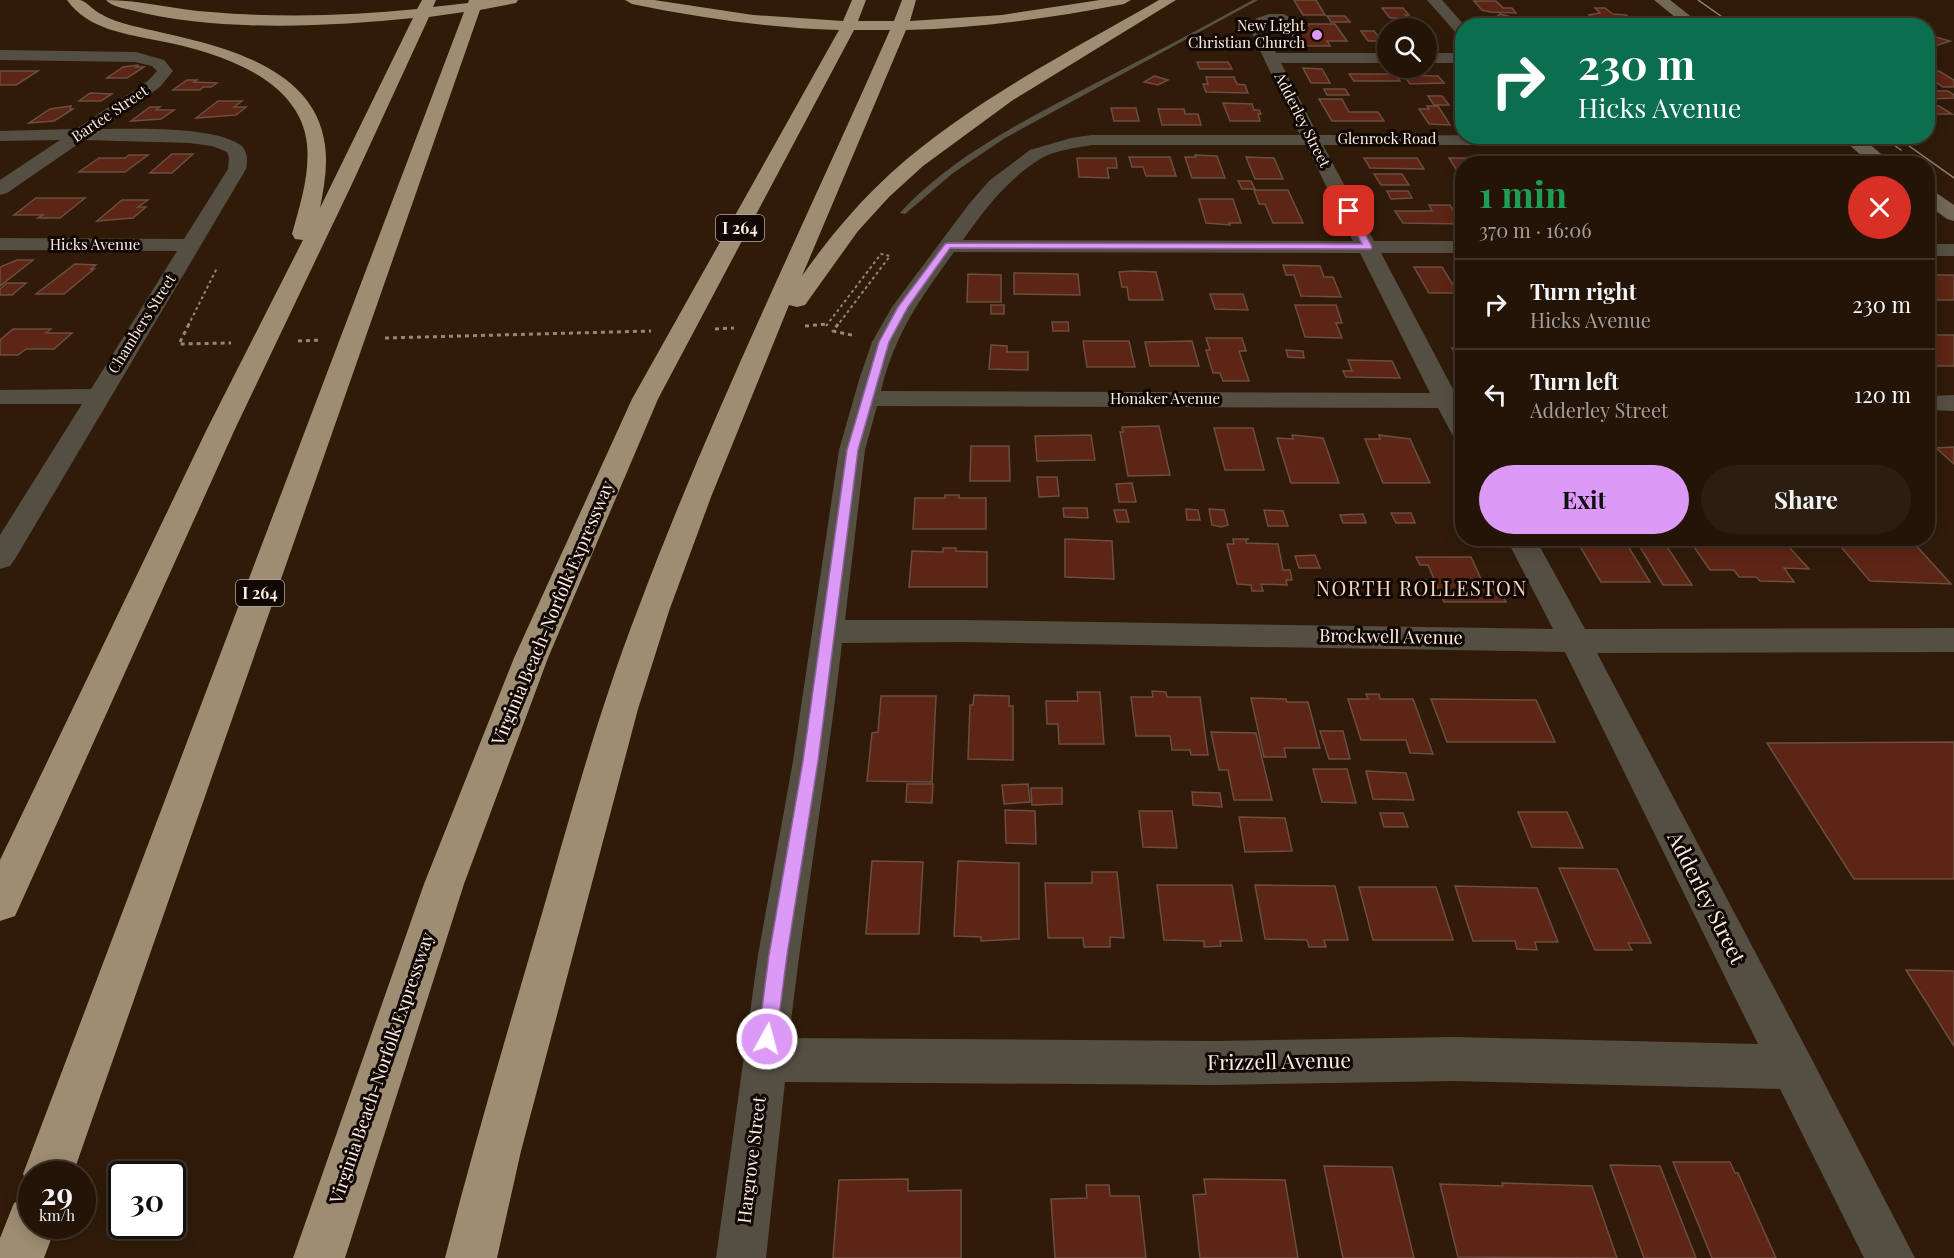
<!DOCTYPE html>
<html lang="en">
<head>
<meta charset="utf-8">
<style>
  body { margin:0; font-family:"Playfair Display",serif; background:#2c1d11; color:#f1f3f6; height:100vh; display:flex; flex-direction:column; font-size:22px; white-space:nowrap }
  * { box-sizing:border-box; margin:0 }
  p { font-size:20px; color:#a39e9b }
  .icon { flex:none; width:33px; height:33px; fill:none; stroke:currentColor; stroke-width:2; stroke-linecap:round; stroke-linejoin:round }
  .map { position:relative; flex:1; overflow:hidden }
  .drawer { position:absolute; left:1455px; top:156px; width:480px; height:390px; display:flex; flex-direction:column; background:#241407; border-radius:24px; box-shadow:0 3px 15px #0003,0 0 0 2px #413328 }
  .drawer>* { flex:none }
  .guide { position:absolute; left:1455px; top:18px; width:480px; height:126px; border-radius:24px; box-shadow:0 3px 15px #0003,0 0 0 2px #413328; background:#0b6e4f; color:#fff; overflow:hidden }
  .buttons { position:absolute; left:1377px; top:18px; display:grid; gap:12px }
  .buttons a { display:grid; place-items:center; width:60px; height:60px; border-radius:50%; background:#241407; box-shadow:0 3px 15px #0003,0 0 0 2px #413328; font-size:30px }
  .speed { position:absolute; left:18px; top:1161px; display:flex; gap:12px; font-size:30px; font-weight:700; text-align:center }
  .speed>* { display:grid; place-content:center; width:78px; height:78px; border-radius:50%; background:#241407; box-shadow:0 3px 15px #0003,0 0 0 2px #413328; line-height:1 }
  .speed small { font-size:15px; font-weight:400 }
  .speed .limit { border:3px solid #111; border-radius:9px; background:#fff; color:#111 }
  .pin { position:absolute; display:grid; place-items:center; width:51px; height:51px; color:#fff; margin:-26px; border-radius:12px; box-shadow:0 3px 9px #0006 }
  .me { position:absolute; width:66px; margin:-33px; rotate:7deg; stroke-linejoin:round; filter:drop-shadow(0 0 4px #0008) }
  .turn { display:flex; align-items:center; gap:21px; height:126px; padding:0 24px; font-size:27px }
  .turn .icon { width:78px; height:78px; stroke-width:2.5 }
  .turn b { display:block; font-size:42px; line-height:51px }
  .round { display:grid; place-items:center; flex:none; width:63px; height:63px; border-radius:32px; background:#2c1d11 }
  .head { display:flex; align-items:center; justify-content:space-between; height:102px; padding:0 24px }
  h1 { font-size:36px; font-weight:700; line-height:45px; color:#1e9e55 }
  .button { display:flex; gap:12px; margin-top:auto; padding:12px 24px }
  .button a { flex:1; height:69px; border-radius:36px; background:#dc99f5; color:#111; font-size:24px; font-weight:700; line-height:69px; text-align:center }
  .button a+a { background:#2c1d11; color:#f1f3f6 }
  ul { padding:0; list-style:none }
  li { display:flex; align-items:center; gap:18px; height:90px; padding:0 24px; border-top:2px solid #413328 }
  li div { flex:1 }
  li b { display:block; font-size:22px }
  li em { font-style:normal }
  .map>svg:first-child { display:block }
</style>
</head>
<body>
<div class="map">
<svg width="1954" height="1258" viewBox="0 0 1954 1258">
  <rect width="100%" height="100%" fill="#301b09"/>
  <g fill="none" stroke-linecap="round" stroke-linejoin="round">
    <path fill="#595244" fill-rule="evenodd" d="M1253,0h5l-253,138 -52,35 -48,41 -5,-1c53,-58 129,-95 198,-131 52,-27 104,-54 155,-82z"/>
  </g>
  <path fill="#5d2513" stroke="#6b4d44" stroke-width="1.5" d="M1294,0h22l9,15h-22z
    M1474,1h22l7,7h9l4,5 -26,-1 -8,-2z
    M1382,8h21l6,7h-4l3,3h-18z
    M1595,8h10l8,6 13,1 5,4h-37l-5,-4 11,-2z
    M1500,14l16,4 -6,4 -16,-3z
    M1327,16h18l5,6h-19z
    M1287,24h48l12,17h-20l3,5h-32z
    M1361,31h13l8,10h-14z
    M1928,35l22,6 -21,7z
    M1197,62h31l4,7h-32z
    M139,65l-3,2h8l-17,11h-20l16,-11z
    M1303,68l19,1 8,14h-19z
    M0,71h38l-22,14h-16z
    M1928,71h11l15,9v7h-11l-15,-10z
    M1349,74h46l5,7h-46z
    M1404,75l34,1 6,7 -34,1z
    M1154,76l14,4 -10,5 -14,-3z
    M1206,77h28l3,7 8,1 3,8 -42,-1 -3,-8h5z
    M187,80h10l-3,2 23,1 -6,4h-8l-3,3h-27z
    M1324,89h21l4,6h-22z
    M1928,91h20l6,4v3l-26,1z
    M90,93l22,1 -11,7h-22z
    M1428,96h14l7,9h-15z
    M1319,99h23l7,13h29l6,9h-52z
    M218,101h24l-8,6h12l-10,8 -40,3z
    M1223,103l29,1 2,6h5l2,4h-3l2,7h-30z
    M71,106l-1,3h3l-19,12 -25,2 21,-14z
    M1427,106h11l12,19 -21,-1 -10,-15h10z
    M1928,106h11l13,8h-17l-7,-5z
    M150,107h10l-4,3h18l-13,9 -30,2z
    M1111,108h25l3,13h-25z
    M1158,109h26l1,5h13l3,11h-39z
    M172,154h21l-21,19h-22z
    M129,155h19l-23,17h-46l20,-14h26z
    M1195,155l22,1 8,22h-33l-7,-21h11z
    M1129,157h41l6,19h-30l-3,-9h-11z
    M1246,157l28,1 9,21h-28z
    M1077,158h39l1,10h-10l2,10 -30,-1z
    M1364,158h53l7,11 -54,-1z
    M1449,158h48l5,6h-40v5h-6z
    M1520,158h49l4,6h-48z
    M1601,158h52l6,6h-53z
    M1685,159h49l6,5h-50z
    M1758,159h48l6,5h-48z
    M1374,174h28l7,11h-28z
    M1238,181h13l4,8h-13z
    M1254,190h34l15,33h-30l-8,-19h-6z
    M1387,191h21l4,7 -21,1z
    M36,198h49l-25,20h-22l5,-3h-29z
    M1199,199h34l8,24h-12l1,2 -24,-2z
    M122,200h26l-10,7h8l-13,11 -36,3z
    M1429,205h21l11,19 -58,-1 -8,-12h37z
    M17,260h16l-33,26v-19z
    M75,264l21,1 -5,4h3l-30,25h-28z
    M1283,265l37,1 4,11h9l8,20 -40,-1 -7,-21h-8z
    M1414,267h28l16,26h-29z
    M1133,271l23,1 7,28h-34l-2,-13h-5l-3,-15z
    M1014,273l64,1 2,21 -66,-1z
    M968,274l33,1v27h-34z
    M1928,275h26v25h-19l-7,-7v-15h2z
    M7,283h19l-14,12h-12v-6z
    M1210,294h33l5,16 -33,-1z
    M991,305h13v9h-13z
    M1295,305h41l6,18h-6l6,15 -37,-1z
    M1052,322h16l1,9h-16z
    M13,329h38l-5,4h26l-18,16h-28l-8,6h-18v-15z
    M1930,335h24v31h-20l-6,-6v-21h7z
    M1206,338h36l4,13h-7l10,30h-26l-3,-8h-7l-7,-23h4z
    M1083,341h46l6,26h-48z
    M1192,341l7,25h-49l-5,-24z
    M991,345l16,1v6h21v18l-39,-1z
    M1452,348h10v21z
    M1286,350l17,1 1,7 -16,-1z
    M1348,360l44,1 8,17 -54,-1 -3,-6h9z
    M1159,426l11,49 -42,1 -8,-44h3l-1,-5z
    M1214,428h39l11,42h-39z
    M1091,435l4,25 -58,1 -2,-25z
    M1292,435l31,3 16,45h-48l-14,-45 16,1z
    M1379,435l31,4 20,44h-47l-18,-44h15z
    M971,446h38l1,35h-40z
    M1954,447v17l-18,-16z
    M1037,477h20l2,19 -20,1z
    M1132,483l4,19h-17l-3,-18z
    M945,495h14v3h27v31h-73l2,-31h30z
    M1063,508h24l1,10 -24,-1z
    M1186,509l12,1 2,10h-13z
    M1209,509l15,1 4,15 -7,2 -9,-2z
    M1114,510h12l3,12h-12z
    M1264,510l19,1 5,15h-20z
    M1391,513h20l4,10h-19z
    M1363,514l3,9h-23l-3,-8z
    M1575,538h48l27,44h-49z
    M1065,539l47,2 2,38 -49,-2z
    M1233,539h16l-3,1v3l32,1 5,26h7l2,10h-6l1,5 -26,-1 2,7h-11l-1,-6 -14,-1 -10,-40h7z
    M1836,541h76l39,43 -81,-3z
    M1639,545h27l26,40h-29z
    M1694,547h95l20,22 -25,-1 10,14 -34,-1 -4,-4h-17l-5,-7h-24z
    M943,548h13v3l31,1v35h-78l3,-36 31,1z
    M1315,555l5,13h-21l-4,-12z
    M1416,557h55l12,26h14l9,19h-62l-16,-37h-8z
    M1152,691l14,1 1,5h33l8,58h-17l-1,-5h-18l-2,-14h-34l-5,-39h22z
    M1077,692h23l4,52h-45l-1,-20h-11l-1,-23h32z
    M1366,694h13l1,5h33l20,55 -23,-1 -4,-13h-45l-13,-41h20z
    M974,695l35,1v10h4v54l-45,-1 2,-54h3z
    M881,696h55l-4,86 -65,-1 5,-48 6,-1z
    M1251,698l35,1 1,3h21l12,46h-36l2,9h-22z
    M1431,699l105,1 19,42h-108z
    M1320,731h23l7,28h-21z
    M1211,732l45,1 16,67h-38l-6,-30h-9z
    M1954,742v137h-100l-87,-136z
    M1313,769h34l9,34 -34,-1z
    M1366,771l40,2 8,27 -41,-1z
    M907,784h26l-1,19 -26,-1z
    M1028,784l2,18 -26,2 -2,-19z
    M1031,788h31v16l-30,1z
    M1192,792l28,1 2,14 -29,-2z
    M1005,810l30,1 1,33 -30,-1z
    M1139,811h33l5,37 -34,-1z
    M1518,812h49l16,36 -51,-1z
    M1380,813h23l5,14h-24z
    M1239,817l46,1 7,33 -47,1z
    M872,861l51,1 -4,72h-53z
    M958,861l61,2v76l-38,2v-4l-27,-1z
    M1559,868l58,1 34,74h-23l4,7h-37z
    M1092,872h25l7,66 -14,-1v10h-26l-1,-9h-35l-3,-55h47z
    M1157,885h75l10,56h-22l1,5 -17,1v-6l-40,-1z
    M1255,885l80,1 13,54h-24l2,7h-17l-2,-7 -42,-1z
    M1455,886l82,2 21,54h-23l2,8 -20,-1 -2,-8h-42z
    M1359,887h77l17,53h-80z
    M1906,970l48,1v75z
    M1673,1162h57l5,11h3l38,85h-64z
    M1610,1165l50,1 36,92h-52z
    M1324,1166l68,1 22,91h-71z
    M908,1179v12l53,-1v68h-128l6,-78z
    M1204,1179l81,1 13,78h-98l-7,-63 13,-1z
    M1502,1183l90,3 25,72 -159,-1 -18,-73 63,2z
    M1086,1185h23l1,11h29l7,62h-91l-4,-59 36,-1z"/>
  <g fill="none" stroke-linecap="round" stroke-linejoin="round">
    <path stroke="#978576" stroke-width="2" stroke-dasharray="3 3" stroke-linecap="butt" d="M188,326l29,-58
      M826,326l55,-72 9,2 -53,70"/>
    <path stroke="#978576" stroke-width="3" stroke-dasharray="4 4" stroke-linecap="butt" d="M189,324l-10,20 52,-1
      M838,324l-5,7 23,5
      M805,326l22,-2
      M715,329l19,-1
      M385,338l266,-7
      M298,341l23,-1"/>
    <path fill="#554e43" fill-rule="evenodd" d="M1427,0h15l23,26h-3v9l-5,-1z
      M1269,14h15l7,4 -2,3 -19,2 -7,4 13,26h112v10h-107l37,72 540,1 3,4 -3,4 -6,1h-529l51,96h88v12h-81l74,140 7,1v45l-9,-3 -15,-28 -561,-2 -12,44 -20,170h117l591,9 -47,-91h29l50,91 369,-1v24l-357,1 211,399 107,206h-51l-84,-169 -326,-8 -239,4 -430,-3 -19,176h-50l42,-303 35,-194 46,-311 20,-70 13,-38 20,-35 77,-103 20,-23 41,-31 41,-12 21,-3h208l-51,-108 8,-9zM1092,145h214l47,96 -390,-1c22,-31 45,-62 79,-82 14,-8 34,-10 50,-13zM954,252l406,1 70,140 -549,-2c14,-58 39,-92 73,-139zM962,642l603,10 193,392 -304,-7 -239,4 -426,-3c15,-132 38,-263 53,-395z
      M0,50l136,2 28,8 9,11 -13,16 -60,42c34,0 110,-3 139,15 9,6 9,16 7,25l-231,390 -5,7 -10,3v-34l82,-131h-82v-14l91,-1 86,-138 -177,-1v-12l184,1 44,-70 1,-11 -2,-6 -15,-6 -22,-3 -106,-3 -77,53 -7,2v-15l60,-40 -60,1v-10l76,-2 72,-48 9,-10 -5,-5 -17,-4 -135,-2z
      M1426,53h36v10h-36z
      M1928,244h26v12h-26z
      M1954,395v16l-26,-1v-14z"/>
    <path fill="#726856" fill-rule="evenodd" d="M1654,0h16l33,26h-17z
      M1839,136h21l33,28h-22z
      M1928,190l7,2 19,13v16l-7,-2 -19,-14z"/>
    <path fill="#9e8d72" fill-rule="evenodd" d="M67,0c4,0 10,0 13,0 6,1 13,10 19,13 10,6 22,10 34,13 67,16 181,32 192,119 3,21 -1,42 -5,63l93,-190c-87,9 -197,14 -282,-8 -9,-2 -20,-4 -25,-10 35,0 69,10 105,12 68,6 138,4 206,-3l5,-9h14l-3,7 35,-4 1,-3h49l-2,3 -36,7 -407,1164h-41v18l-9,-18 441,-1162 -35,5 -78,169 -116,243 -220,487 -15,5v-61l207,-431 96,-189 -8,-1 -3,-5c8,-29 18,-59 15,-90 -7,-67 -91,-92 -147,-103 -33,-7 -72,-11 -93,-41z
      M625,0h29l99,15 90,6 9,-21h14l-8,21h36l8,-21h14l-6,21 92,-6 98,-15h31l-7,4c-72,14 -144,24 -218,26l-104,246c26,-37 55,-72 89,-103 79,-71 176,-120 268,-173h17l-163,100 -90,66 -34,31 -31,34 -53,74 -8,2 -8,-2 -78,192 -42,114 -31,98 -117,442 -24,107h-52c30,-117 64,-232 98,-348 29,-101 57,-203 95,-301 74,-197 167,-386 252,-579h-36l-196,369 -110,259 -84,226 -119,374h-52l131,-374 90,-226 118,-259 207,-369c-70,-2 -139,-12 -207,-26z
      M32,1196v30h24l-12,32h-44v-20l14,-35z"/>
    <path stroke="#958374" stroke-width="1.5" d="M1698,0l37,26
      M1881,136l20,14
      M1895,136l59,42"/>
  </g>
  <path fill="#dc99f5" stroke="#8f639f" stroke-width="1.5" d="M1349,208l4,3 19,36 -1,2 -421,-1 -42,59 -19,35 -31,108 -40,311 -31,194 -11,84 -2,6 -7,3 -6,-3 -3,-6 11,-84 34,-194 44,-311 32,-108 19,-35 47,-63 3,-1 414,1 -17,-33z"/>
  <circle fill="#dc99f5" stroke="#110803" stroke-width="2" cx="1317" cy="35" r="6"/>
  <g text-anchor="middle" stroke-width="6" stroke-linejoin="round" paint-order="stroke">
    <g font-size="15" fill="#fcede2" stroke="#110803" text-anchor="end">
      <text x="1305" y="31">New Light<tspan x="1305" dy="17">Christian Church</tspan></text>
    </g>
    <g font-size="15" fill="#fcede2" stroke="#110803">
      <text transform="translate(110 114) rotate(-34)" y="5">Bartee Street</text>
      <text transform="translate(1302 120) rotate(63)" y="5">Adderley Street</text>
      <text x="1387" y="144">Glenrock Road</text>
      <text x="95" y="250">Hicks Avenue</text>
      <text transform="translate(142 324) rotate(-58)" y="5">Chambers Street</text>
      <text x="1165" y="404">Honaker Avenue</text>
    </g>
    <g fill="#110803" stroke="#b6a89f" stroke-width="1.5">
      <rect x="716" y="215" width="48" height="26" rx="4.5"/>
      <rect x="236" y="580" width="48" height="26" rx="4.5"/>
    </g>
    <g font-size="16" font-weight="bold" fill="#fcede2">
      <text x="740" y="234">I 264</text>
      <text x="260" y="599">I 264</text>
    </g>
    <g font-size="18" fill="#fcede2" stroke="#110803">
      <text transform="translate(553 613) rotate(-67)" y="6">Virginia Beach-Norfolk Expressway</text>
      <text transform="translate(1391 637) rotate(1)" y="6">Brockwell Avenue</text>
      <text transform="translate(382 1068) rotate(-71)" y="6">Virginia Beach-Norfolk Expressway</text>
      <text transform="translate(752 1160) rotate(-83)" y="6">Hargrove Street</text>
    </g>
    <g font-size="20" letter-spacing="1.5" fill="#f5d8c2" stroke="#110803">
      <text x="1422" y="596">NORTH ROLLESTON</text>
    </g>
    <g font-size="21" fill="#fcede2" stroke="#110803">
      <text transform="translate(1706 898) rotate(63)" y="7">Adderley Street</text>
      <text transform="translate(1279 1062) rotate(-1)" y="7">Frizzell Avenue</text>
    </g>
  </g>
</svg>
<div class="buttons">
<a><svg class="icon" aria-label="search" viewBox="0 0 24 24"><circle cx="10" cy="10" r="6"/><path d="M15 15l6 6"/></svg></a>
</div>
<div class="speed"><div>29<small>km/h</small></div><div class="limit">30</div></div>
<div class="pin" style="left:1349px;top:211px;background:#d93025"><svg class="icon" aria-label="arrive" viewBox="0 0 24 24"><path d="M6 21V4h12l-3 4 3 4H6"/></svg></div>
<svg class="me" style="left:767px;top:1039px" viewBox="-20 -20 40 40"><circle r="17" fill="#dc99f5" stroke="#fff" stroke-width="3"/><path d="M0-11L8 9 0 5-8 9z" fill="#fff"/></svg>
<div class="guide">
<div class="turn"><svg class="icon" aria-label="right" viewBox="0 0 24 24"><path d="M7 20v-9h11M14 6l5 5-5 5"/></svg><div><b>230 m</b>Hicks Avenue</div></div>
</div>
<section class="drawer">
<div class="head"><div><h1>1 min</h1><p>370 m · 16:06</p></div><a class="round" style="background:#d93025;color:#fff"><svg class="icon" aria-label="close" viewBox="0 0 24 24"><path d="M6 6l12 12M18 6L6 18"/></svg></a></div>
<ul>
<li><svg class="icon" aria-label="right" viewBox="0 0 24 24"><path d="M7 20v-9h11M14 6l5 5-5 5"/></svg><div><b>Turn right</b><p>Hicks Avenue</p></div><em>230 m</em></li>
<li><svg class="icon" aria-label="left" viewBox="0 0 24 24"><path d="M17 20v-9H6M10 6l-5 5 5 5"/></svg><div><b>Turn left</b><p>Adderley Street</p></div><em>120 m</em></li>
</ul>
<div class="button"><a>Exit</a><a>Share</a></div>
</section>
</div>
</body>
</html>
